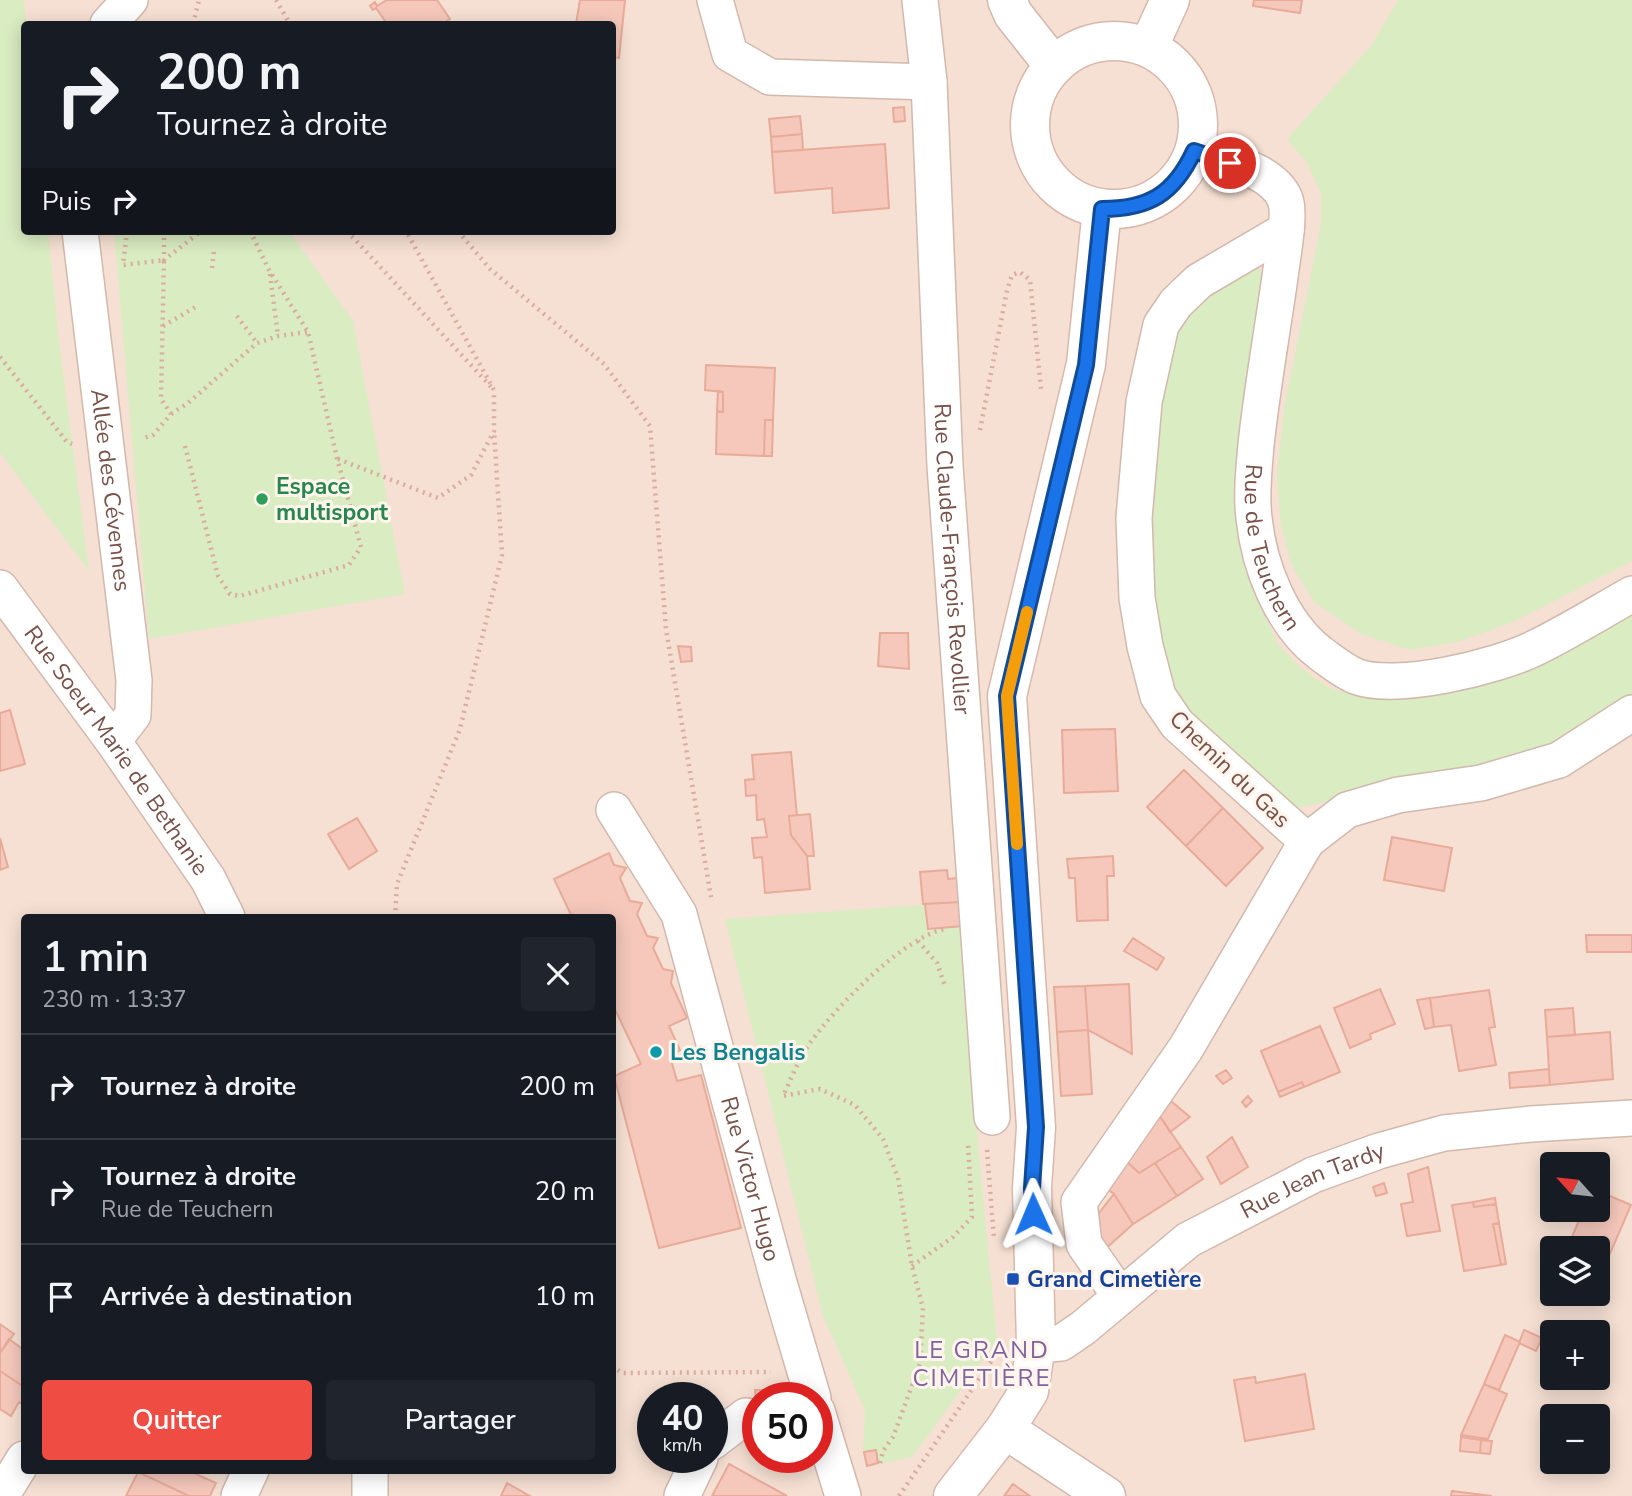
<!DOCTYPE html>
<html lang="fr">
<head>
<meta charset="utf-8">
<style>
  body { margin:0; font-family:"Nunito Sans",sans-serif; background:#20242c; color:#f1f3f6; height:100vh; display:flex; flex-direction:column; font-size:26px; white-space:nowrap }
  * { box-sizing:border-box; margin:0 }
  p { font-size:23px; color:#9ea1a6 }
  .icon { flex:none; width:38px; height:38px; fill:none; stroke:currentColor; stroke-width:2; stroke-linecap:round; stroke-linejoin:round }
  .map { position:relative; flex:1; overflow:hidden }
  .panel { position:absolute; left:21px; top:914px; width:595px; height:560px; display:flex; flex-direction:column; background:#171b24; border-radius:7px; box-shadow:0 4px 18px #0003 }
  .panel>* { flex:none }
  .top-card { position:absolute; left:21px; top:21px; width:595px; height:214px; border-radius:7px; box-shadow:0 4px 18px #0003; background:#171b24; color:#f1f3f6; overflow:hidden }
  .needle { width:46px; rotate:297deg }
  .controls { position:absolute; left:1540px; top:1152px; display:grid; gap:14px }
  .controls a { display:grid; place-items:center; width:70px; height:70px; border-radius:7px; background:#171b24; box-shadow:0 4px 18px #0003; font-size:35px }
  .speed { position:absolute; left:637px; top:1382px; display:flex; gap:14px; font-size:35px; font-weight:700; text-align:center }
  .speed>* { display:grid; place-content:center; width:91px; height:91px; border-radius:50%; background:#171b24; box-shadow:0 4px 18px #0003; line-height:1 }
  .speed small { font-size:18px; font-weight:400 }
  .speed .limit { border:10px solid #d22; background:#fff; color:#111 }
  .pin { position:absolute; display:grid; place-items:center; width:60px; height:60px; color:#fff; margin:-30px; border:4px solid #fff; border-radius:50%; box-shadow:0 2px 7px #0007 }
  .me { position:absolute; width:77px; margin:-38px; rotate:359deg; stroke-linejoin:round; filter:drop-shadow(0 0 5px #0008) }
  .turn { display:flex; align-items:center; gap:24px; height:147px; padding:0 21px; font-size:32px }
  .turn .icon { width:91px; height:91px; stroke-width:2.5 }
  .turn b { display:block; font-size:49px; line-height:60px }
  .then { display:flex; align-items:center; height:66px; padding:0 21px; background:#0003; gap:14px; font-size:26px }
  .round { display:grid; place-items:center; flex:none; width:74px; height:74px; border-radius:7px; background:#20242c }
  .head { display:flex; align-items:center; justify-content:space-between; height:119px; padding:0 21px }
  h1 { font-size:42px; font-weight:600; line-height:52px }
  .cta { display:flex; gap:14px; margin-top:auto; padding:14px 21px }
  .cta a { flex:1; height:80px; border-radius:7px; background:#ef4d43; color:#fff; font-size:28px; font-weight:600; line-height:80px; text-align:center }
  .cta a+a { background:#20242c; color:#f1f3f6 }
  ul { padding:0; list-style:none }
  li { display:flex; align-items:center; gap:21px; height:105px; padding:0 21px; border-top:2px solid #363941 }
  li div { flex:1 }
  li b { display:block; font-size:26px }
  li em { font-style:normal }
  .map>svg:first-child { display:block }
</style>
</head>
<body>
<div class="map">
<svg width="1632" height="1496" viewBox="0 0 1632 1496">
  <rect width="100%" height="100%" fill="#fef0e5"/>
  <path fill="#f6e0d3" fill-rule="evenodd" d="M0,0h1632v1496h-1632zM24,24h588v207h-588zM24,917h588v553h-588zM1552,1164h46v45h-46zM1552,1248h46v45h-46zM1552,1332h46v45h-46zM653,1398h59v60h-59zM758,1398h59v60h-59zM1552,1416h46v45h-46z"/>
  <path fill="#daecc2" d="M0,0h24l2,24h-2v207h24l11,110 30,230 -89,-118z
    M1398,0h234v561l-117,60 -54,20 -51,9 -49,-16 -47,-32 -22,-36 -11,-41 -4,-49 7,-67 37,-185v-31l-14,-30 -20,-24 84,-93z
    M114,231h175l64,90 52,273 -256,45z
    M1256,267l5,4 1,11 -23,152 -3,54 1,45 9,38 15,37 17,36 22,23 28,20 33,11 47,-1 224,-84v83l-70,44 -42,16 -45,14 -127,22 -23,10 -31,6 -124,-113 -27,-123 16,-202 24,-50 57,-47z
    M961,902l18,254 18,185 -85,116 -46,10 -3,-14 2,-43 -42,-94 -98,-397z"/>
  <path fill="#f5c8bb" stroke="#e8ab9a" stroke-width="2" d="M387,0h50l13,19 -8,5h-55l-11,-16 -3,2 -3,-4 5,-4 2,4z
    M580,0h45l-6,58 -7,-1v-33h-36z
    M1254,0h48l-2,13 -47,-7z
    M904,107l1,14 -11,1 -1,-14z
    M800,116l2,18 -31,3 -2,-18z
    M802,134l1,16 -31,2 -1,-15z
    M885,144l4,64 -56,5 -1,-25 -57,5 -3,-41z
    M706,365l69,3 -2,52h-8l-1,36 -48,-2 1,-43 6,1v-20l-18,-2z
    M718,391l5,1v20l-6,-1z
    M765,420h8l-1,36h-8z
    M880,633h28l1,36 -31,-3z
    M678,646l13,1 1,14 -11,1z
    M10,710l15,54 -25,7v-58z
    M1115,729l3,62 -54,2 -2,-63z
    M791,752l6,64h-8l2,19 16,21 3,33 -45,4 -3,-36 -8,1 -2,-20 15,-1 -3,-18 -7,1 -1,-25 -10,1 -1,-16 9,-1 -2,-24z
    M1184,770l39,38 -37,38 -39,-39z
    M1223,808l40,40 -37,38 -40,-40z
    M810,814l4,42h-7l-16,-21 -2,-19z
    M357,818l20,33 -28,18 -21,-35z
    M1392,837l60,11 -8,43 -60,-11z
    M0,838l8,29 -8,3z
    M609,853l5,12 12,3 -6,10 10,23 12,2 -5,11 10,22 11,2 -5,10 10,21 10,2 -2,12 16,35 -18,8 11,24 -10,6 7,25 24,-6 40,153 -82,20 -45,-172 27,-12 -29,-61v-86h-40l-18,-38z
    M1113,856l1,20h-7l1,44 -31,1 -2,-43h-6l-2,-19z
    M947,870l1,9 9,-1 4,24 -38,2 -3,-32z
    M961,902l2,24 -35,3 -3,-25z
    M1586,935h46v17h-45z
    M1133,938l31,20 -7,12 -33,-19z
    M1129,984l3,70 -44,-24 -3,-44z
    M1085,986l3,44 -31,2 -3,-45z
    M1380,989l15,35 -25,10 1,5 -21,9 -16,-40z
    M1489,990l6,37 -6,1 7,37 -37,6 -8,-46 -17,2 -4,-29z
    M1430,998l4,29 -9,2 -8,-29z
    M1573,1008l2,27 -28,2 -2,-27z
    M1320,1026l20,46 -36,15 -2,-5 -24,10 -17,-41z
    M1088,1030l4,64 -31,2 -4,-64z
    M1610,1032l3,47 -63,6 -3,-48z
    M1549,1069l1,16 -40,3 -1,-15z
    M1226,1070l6,8 -9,6 -7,-8z
    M1302,1082l2,5 -24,10 -2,-5z
    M1248,1096l4,5 -6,6 -4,-5z
    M1166,1097l24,20 -20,15 -13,-20z
    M1157,1112l24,35 -42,26 -15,-14z
    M1232,1137l16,30 -27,17 -14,-27z
    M1181,1147l22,32 -26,17 -22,-33z
    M1124,1159l15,14 16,-10 22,33 -44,28 -19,-30 -10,-7z
    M1428,1167l12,64 -33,5 -6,-32 12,-2 -5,-28z
    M1384,1183l3,10 -11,3 -3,-9z
    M1598,1191l33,14 -22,51 -11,-5v-3h-7l-20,-9 13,-30h14z
    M1114,1194l19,30 -31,28 -15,-24z
    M1495,1198l1,6 -22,3 -1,-5z
    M1473,1202l1,5 22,-3 3,19 -6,1 8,41 -37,6 -12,-66z
    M1499,1223l7,41 -5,1 -8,-41z
    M0,1324l14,10 -14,19z
    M1524,1330l18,8 -6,13 -17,-8z
    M1505,1335l15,7 -21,48 -15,-6z
    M9,1339l15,11v37l-24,-16v-18z
    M0,1371l24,16v19l-5,-4 -8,14 -11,-7z
    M1305,1374l9,55 -69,12 -11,-61 21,-3 1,6z
    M1484,1384l23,10 -19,45 -27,-4z
    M755,1390h13v8h-10v4h-2z
    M1461,1437l20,3 -1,13 -20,-2z
    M1481,1440l11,1 -2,13 -10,-1z
    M876,1450l2,13 -11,3 -3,-14z
    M729,1464l58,32h-75z
    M138,1470h49l29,13 -6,13h-21l-51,-24z
    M138,1472l51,24h-63z
    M507,1483l23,13h-29z
    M1013,1484l17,12h-26z
    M1452,1491l40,5h-41z"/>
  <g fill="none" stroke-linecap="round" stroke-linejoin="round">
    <defs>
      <g id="minor">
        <path d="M715,0l15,54 40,23 159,5"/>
        <path id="s1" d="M920,0l9,82 16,384 47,651"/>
        <path d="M108,24l22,-24"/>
        <path id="s2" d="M1194,151c29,10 78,17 91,48 6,15 -3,60 -5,78 -8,56 -18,112 -24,168 -2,23 -5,50 -2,73 5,48 27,105 66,135 11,8 22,17 35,23 40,16 142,-9 180,-28 33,-16 65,-36 97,-54"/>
        <path id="s3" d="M80,231l54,449 -1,35 -20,26"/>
        <path id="s4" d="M0,588l113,153 95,138 19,38"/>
        <path id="s5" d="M614,810l65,104 100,369 34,115"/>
        <path d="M1307,841l40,-31 51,-15 83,-12 78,-23 73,-47"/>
        <path d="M1120,1296l-36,-52 -5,-42 107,-154 121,-207 -130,-117 -19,-28 -13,-50 -8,-48 -3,-80 10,-116 17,-77 15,-22 23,-22 87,-51"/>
        <path id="s6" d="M1036,1345l25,-2 22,-15 105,-88 125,-65 66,-24 65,-18 87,-9 101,-6"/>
        <path d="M817,1411l26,85"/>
        <path d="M712,1442l34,-26 12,2"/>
        <path d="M370,1470v26"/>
        <path d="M1,1496l23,-37"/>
        <path d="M239,1496l12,-26"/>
        <path d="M682,1496l18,-38"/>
      </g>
      <path id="tertiary" d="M1007,0l6,14 41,52
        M1005,1429l101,67"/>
      <path id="secondary" d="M1030 125a84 84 0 1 1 168 0a84 84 0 1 1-168 0Z
        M1148,48l22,-48
        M953,1496l52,-67 24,-38 7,-46 -4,-157 4,-61 -29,-431 79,-332 16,-155"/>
    </defs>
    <use href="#minor" stroke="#d2b8ad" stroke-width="38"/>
    <use href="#tertiary" stroke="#d2b8ad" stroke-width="41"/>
    <use href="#secondary" stroke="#d8b8ac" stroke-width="41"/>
    <path stroke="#daab9e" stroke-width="4.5" stroke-dasharray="2 5" stroke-linecap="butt" d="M276,0l14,24
      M193,24l6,-24
      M127,231l-4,34 41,-5 -3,139 10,15 -18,21 -12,4
      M164,231v29l36,-28
      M347,231l147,159 -88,-159
      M458,231l32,38 114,95 46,62 16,203 45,268
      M212,268l2,-17
      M270,274l8,62
      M237,316l20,27
      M163,326l36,-21
      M0,357l67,85 5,2
      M171,414l17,-11 69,-60 21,-7 30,-4
      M980,430l27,-140 5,-15 8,-3 10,8 11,109
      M185,446l33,130 12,18 10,2 109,-31 12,-18 -24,-89 -29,-126 -39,-62 -19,-39
      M338,459l100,39 33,-23 23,-44v-41
      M395,917l2,-33 63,-155 42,-174 -8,-124
      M918,941l19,22 8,23
      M987,1150l7,89
      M912,1266l41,-29 19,-20 -4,-74
      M612,1366l10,7 149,-1
      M880,1463l3,-12 10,-14 27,-73 3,-56 -11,-42 -14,-88 -15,-39 -28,-34 -35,-16 -37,7c8,-17 16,-38 27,-53 25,-35 93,-106 135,-114
      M899,1496l98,-143"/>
    <use href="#minor" stroke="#fff" stroke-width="35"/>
    <use href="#tertiary" stroke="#fff" stroke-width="38"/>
    <use href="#secondary" stroke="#fff" stroke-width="38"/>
  </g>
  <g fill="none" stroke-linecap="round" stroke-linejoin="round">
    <defs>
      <path id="route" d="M1033,1214l-1,-26 4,-61 -29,-431 79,-331 16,-156c47,0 72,-15 92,-58l36,12"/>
    </defs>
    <use href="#route" stroke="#114b97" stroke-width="18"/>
    <use href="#route" stroke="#1a73e8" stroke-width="12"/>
    <path stroke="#f59e0b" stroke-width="12" d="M1017,844l-10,-148 20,-84"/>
  </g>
  <circle fill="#2e9e5b" stroke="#fff5ed" stroke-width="2.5" cx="262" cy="499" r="7"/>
  <circle fill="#0f9aa8" stroke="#fff5ed" stroke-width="2.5" cx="656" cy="1052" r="7"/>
  <rect fill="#1a4fb4" stroke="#fff5ed" stroke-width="2.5" x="1006" y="1272" width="14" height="14" rx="3.5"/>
  <g text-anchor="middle" stroke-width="6" stroke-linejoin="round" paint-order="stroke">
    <g font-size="23" font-weight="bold" fill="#27864d" stroke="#fff5ed" text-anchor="start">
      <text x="276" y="494">Espace<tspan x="276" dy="26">multisport</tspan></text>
    </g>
    <g font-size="23" fill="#785148" stroke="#fff5ed">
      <text dy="8" stroke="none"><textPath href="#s3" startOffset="261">Allée des Cévennes</textPath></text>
      <text dy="8" stroke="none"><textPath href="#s2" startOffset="460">Rue de Teuchern</textPath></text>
      <text dy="8" stroke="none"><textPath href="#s1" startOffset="560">Rue Claude-François Revollier</textPath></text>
      <text dy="8" stroke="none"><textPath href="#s4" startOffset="200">Rue Soeur Marie de Bethanie</textPath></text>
      <text transform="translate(1230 769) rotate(44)" y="8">Chemin du Gas</text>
      <text dy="8" stroke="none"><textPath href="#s5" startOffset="397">Rue Victor Hugo</textPath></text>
      <text dy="8" stroke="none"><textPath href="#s6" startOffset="327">Rue Jean Tardy</textPath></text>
    </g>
    <g font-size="23" font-weight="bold" fill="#0d838f" stroke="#fff5ed" text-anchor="start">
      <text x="670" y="1060">Les Bengalis</text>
    </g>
    <g font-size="23" font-weight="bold" fill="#164399" stroke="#fff5ed" text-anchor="start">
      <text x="1027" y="1287">Grand Cimetière</text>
    </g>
    <g font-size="24" letter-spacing="2" fill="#80639c" stroke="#fff5ed">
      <text x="982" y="1358">LE GRAND<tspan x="982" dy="28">CIMETIÈRE</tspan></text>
    </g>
  </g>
</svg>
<div class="controls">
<a><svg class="needle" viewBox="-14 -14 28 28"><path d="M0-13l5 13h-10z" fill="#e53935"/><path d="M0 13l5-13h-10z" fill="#9ea1a6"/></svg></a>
<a><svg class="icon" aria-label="layers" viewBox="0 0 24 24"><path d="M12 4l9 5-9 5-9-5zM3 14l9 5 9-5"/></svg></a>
<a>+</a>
<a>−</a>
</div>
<div class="speed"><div>40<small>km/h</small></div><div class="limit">50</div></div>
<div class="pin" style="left:1230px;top:163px;background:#d93025"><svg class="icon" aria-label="arrive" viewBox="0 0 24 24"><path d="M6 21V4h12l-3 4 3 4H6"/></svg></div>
<svg class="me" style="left:1033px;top:1214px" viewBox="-20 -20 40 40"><path d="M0-17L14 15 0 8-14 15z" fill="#1a73e8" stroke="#fff" stroke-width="4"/></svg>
<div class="top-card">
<div class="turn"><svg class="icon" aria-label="right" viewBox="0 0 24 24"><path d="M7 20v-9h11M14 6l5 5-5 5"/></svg><div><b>200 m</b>Tournez à droite</div></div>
<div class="then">Puis<svg class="icon" aria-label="right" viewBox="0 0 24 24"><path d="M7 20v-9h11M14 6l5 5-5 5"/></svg></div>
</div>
<section class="panel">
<div class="head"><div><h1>1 min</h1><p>230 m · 13:37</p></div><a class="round"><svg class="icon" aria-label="close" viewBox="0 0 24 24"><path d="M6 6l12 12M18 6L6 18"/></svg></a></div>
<ul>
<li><svg class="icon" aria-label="right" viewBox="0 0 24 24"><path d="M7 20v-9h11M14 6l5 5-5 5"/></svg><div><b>Tournez à droite</b></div><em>200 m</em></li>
<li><svg class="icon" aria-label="right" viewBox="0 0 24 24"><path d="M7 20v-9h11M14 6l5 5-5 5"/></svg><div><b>Tournez à droite</b><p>Rue de Teuchern</p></div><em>20 m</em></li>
<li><svg class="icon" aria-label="arrive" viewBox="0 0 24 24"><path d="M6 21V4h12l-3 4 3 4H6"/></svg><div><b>Arrivée à destination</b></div><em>10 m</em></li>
</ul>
<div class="cta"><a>Quitter</a><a>Partager</a></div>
</section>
</div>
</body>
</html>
